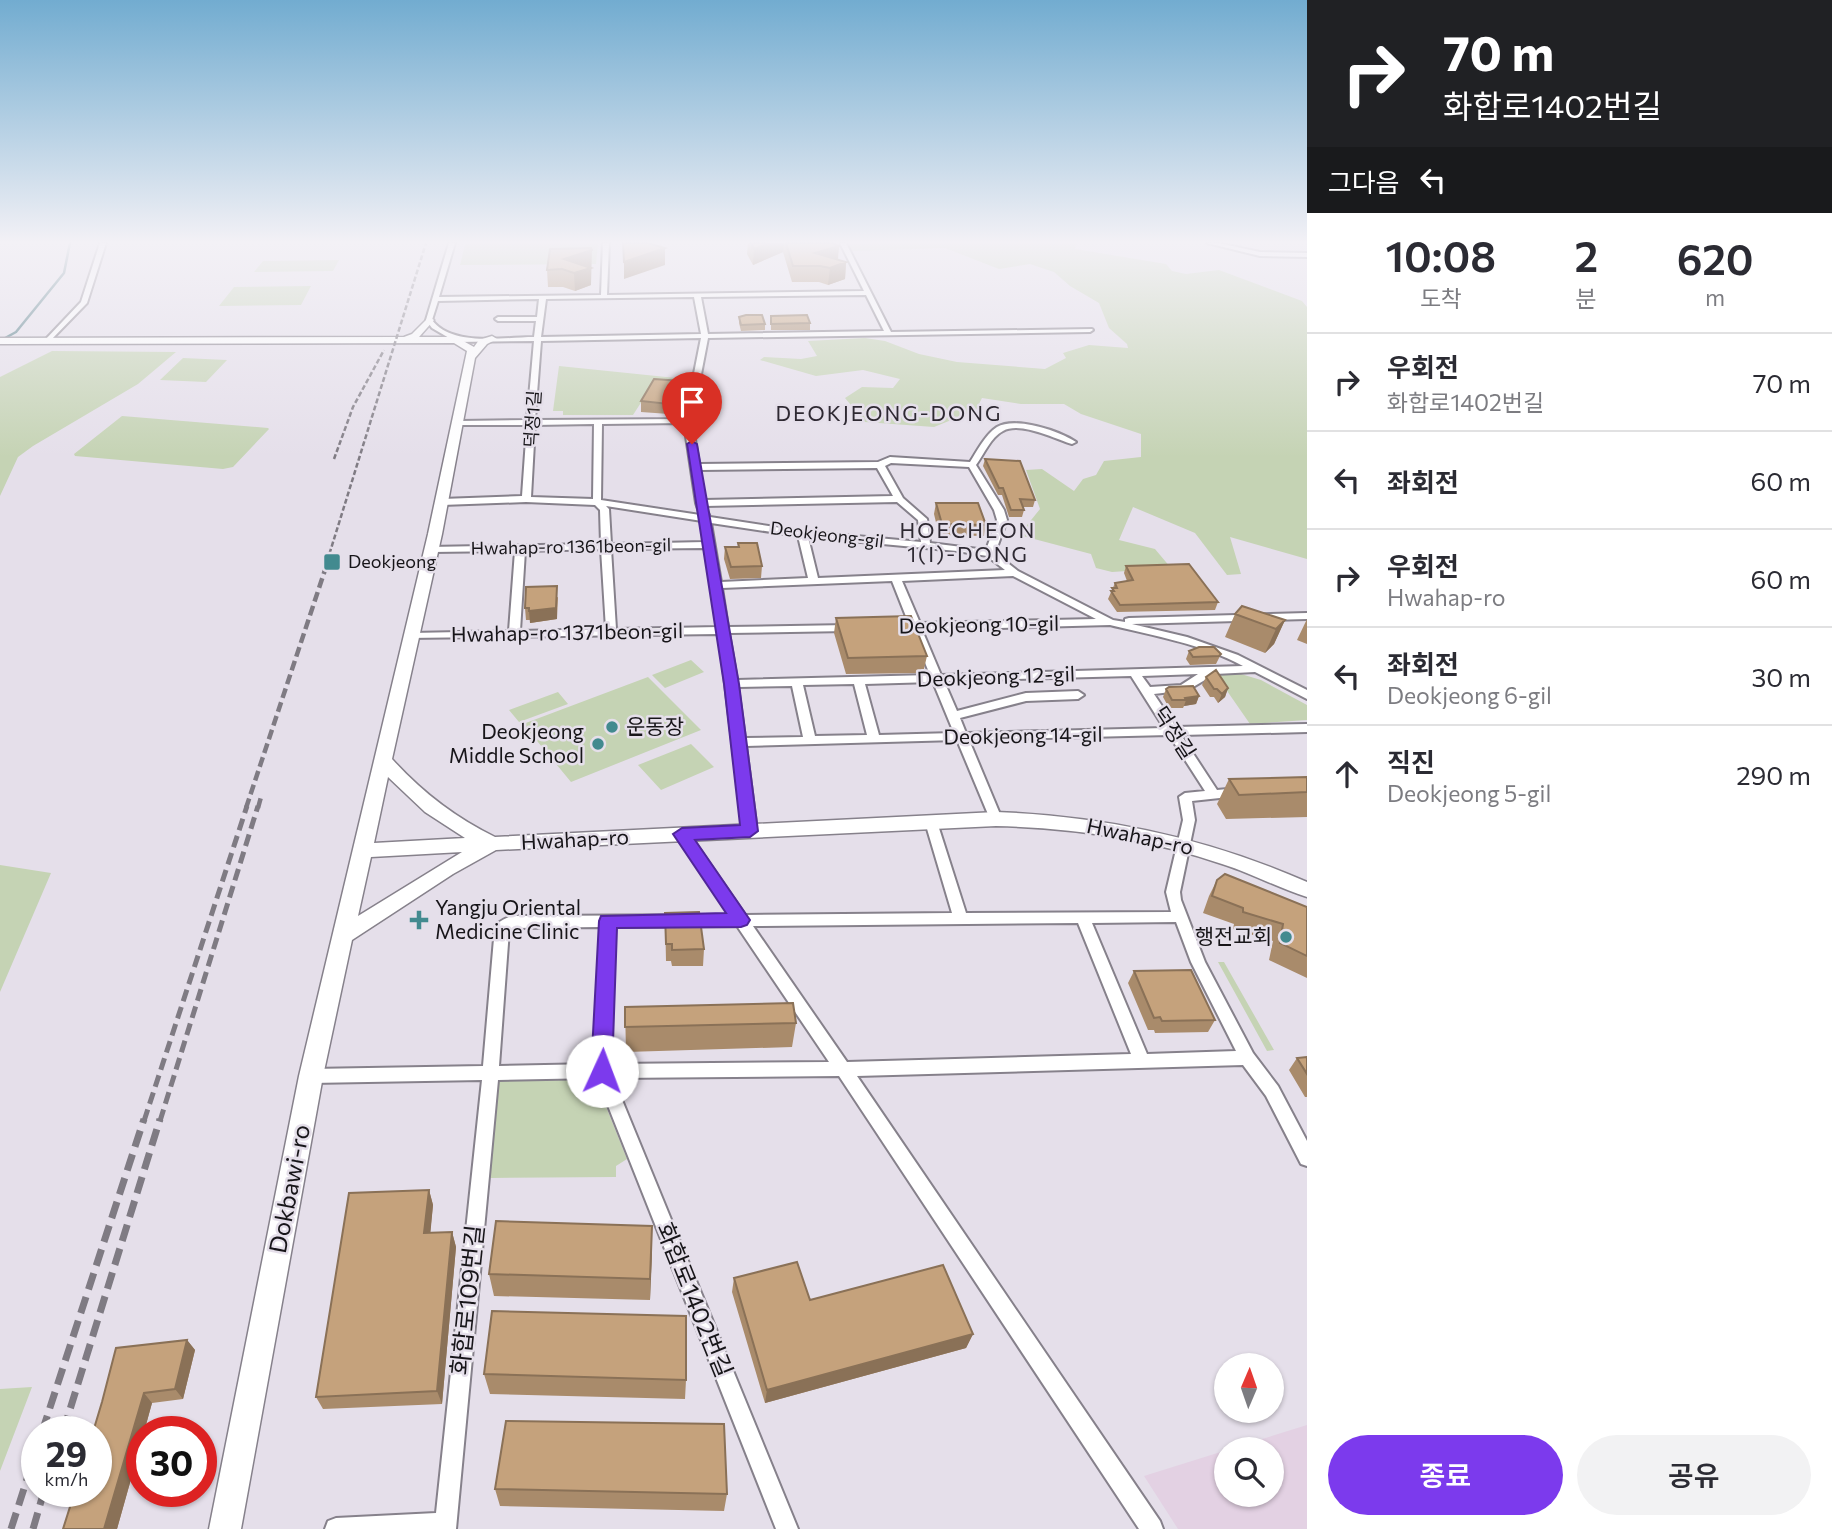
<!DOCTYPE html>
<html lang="ko">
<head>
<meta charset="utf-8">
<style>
  body { margin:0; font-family:Commissioner,"Noto Sans KR",sans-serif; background:#f2f2f3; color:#2b2b33; height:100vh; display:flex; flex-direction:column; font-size:26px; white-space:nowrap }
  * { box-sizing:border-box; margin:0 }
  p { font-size:23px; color:#7c7c81 }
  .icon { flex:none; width:38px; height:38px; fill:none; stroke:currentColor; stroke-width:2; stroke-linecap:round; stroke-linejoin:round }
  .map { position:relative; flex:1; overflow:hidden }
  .panel { display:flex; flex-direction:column; background:#fff; width:525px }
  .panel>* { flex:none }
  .hud { background:#202124; color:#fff; overflow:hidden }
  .needle { width:46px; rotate:2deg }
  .buttons { position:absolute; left:1214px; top:1353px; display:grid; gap:14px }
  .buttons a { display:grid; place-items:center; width:70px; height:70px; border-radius:50%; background:#fff; box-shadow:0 2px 5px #0004; font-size:35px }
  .speed { position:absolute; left:21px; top:1416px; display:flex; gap:14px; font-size:35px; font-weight:700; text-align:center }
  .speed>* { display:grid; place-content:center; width:91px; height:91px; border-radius:50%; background:#fff; box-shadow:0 2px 5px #0004; line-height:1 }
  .speed small { font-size:18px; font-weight:400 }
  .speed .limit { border:10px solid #d22; background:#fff; color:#111 }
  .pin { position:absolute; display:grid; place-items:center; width:60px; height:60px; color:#fff; margin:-72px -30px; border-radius:50% 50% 50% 0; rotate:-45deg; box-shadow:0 0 7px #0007 }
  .pin .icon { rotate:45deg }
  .me { position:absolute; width:77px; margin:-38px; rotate:2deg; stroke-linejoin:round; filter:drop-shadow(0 0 5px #0008) }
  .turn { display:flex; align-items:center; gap:24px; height:147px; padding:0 21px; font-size:32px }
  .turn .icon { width:91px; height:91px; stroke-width:2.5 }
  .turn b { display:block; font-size:49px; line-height:60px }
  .then { display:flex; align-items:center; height:66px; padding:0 21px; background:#0003; gap:14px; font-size:26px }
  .eta { display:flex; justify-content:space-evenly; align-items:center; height:119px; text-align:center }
  .eta b { font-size:42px; font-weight:600; line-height:49px }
  .button { display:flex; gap:14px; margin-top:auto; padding:14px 21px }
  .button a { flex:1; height:80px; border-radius:42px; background:#7c3aed; color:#fff; font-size:28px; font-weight:600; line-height:80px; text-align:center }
  .button a+a { background:#f2f2f3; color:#2b2b33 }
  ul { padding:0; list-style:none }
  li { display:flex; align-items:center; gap:21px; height:98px; padding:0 21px; border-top:2px solid #e1e1e2 }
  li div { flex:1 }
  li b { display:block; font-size:26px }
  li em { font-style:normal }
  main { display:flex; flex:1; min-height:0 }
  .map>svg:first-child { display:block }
</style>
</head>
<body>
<main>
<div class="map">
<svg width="1307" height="1529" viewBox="0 0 1307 1529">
  <rect width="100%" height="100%" fill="#e5dfea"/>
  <path fill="#e3d1e3" d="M1307,1425v104h-129l-34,-53 83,-26v44h45v-45h-42z"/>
  <path fill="#c5d3b4" d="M470,243h128l-2,21 -136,1 5,-20z
    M872,243h204l-1,6 91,15 6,7 14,3 33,-4 83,31 5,6v252l-77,-22 11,37 -14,1 -32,-42 -62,-26 -14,33 36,9 16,19 -59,4 -16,-4 -5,-14 -72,-19 21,-26 -14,-39 16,-1 32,22 9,-12 13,-4 8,-14 37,-4v-23l-60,-20 -17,-10h-43l-39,-6 -6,12 -42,17 -69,-5 -20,-24 17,-11 31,1 7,-9 -37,-9 -47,6 -56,-16 4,-3 37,2 16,-3 -9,-15 57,-3 20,3 34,13 38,8 88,7 21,-11 -3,-5 26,-8 39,3 -1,-4 -18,-16 -10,-25 -29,-17 -16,-14 -24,-8 -31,5 -54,-21 -93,3 -4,-6z
    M339,260l-6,11 -79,1 9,-11z
    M311,286l-10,19 -82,1 15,-19z
    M52,351l124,1 -38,32 -105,62 -15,11 -18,39v-119z
    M183,358l44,2 -21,22 -46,-2z
    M559,366l117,12 -6,10 -19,-1 -18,28h-70v-4h-10z
    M122,416l146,12 1,1 -36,38 -10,2 -148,-13 -1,-2z
    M691,660l13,12 -39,16 -13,-13z
    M1241,674l20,6 46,25v15l-57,4 -34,-49z
    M648,677l53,53 -130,52 -48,-58z
    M558,692l10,12 -49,18 -10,-12z
    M691,744l23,23 -53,23 -23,-25z
    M0,865l51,8 -51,119z
    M1218,962h6l50,88 -7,1z
    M595,1079l32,80 -11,7v11l-126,1 8,-98z
    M32,1387l-32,84v-82z"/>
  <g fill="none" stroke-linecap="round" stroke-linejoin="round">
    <path stroke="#4c7680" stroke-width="2.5" d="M0,341l16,-9 48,-59 6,-30"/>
    <defs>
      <path id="minor" d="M100,243h6l-19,60 -38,39h-4v-2l36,-38z
        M449,243h6l-16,54 162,-2 2,-52h6l-2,52 257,-4 -24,-48h6l45,89 201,-3 1,1 -3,2 -382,6 -16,83 7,43 179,-2 12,-5 80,5c7,-11 15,-27 27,-35 18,-11 63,4 79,15l-4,2c-17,-5 -52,-23 -69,-13 -12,6 -19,23 -27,34l28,45 3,10 -12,33 23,18 95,49 12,2v-3l4,-1 178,-5v6l-175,5 55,13 51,18 69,35v9l-52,-27 -40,2 -27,16 -34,4 22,33 131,-3v8l-126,3 36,55 21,-2 6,4 -6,4 -46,5 3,19 -15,72 1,8 24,62 48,91 25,33 29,55v25l-6,-2 -35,-68 -23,-31 -386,11 303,445 3,8h-24l-300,-453 -226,2 185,451h-22l-179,-451 -99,2 -42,449h-131l3,-8 8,-3 100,-5 46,-433 -171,3 -6,-2 -2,-5 2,-5 6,-2 172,-3 12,-139c3,-6 10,-8 16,-11l219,-1 -53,-78 -2,-3 2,-3h10l58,84 207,-2 -27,-91 1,-3h10l1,3 29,91 205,-1 -5,-20 17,-72 -4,-23 6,-4 20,-2 -36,-56 -200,5 33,79 -1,3h-10l-1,-3 -33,-79 -211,6 11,85 -2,3h-10l-2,-3 -24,-197 -312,4 -1,-2 5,-3 98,-2 6,-80 -83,1 -3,-1v-4l172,-3 -1,-34 -5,-5 -69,-3 -84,3 -4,-3 4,-3 80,-3 5,-71h-67l-4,-2 4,-2 67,-1 7,-79 -78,1 -24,-14 -6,-8zM866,295l18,36 -176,3 -7,-37zM694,297l7,37 -160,3 5,-38zM539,299l-2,18h-39l-3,2 3,2h38l-2,16c-30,0 -82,10 -102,-17l6,-19zM701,338l-16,81 -150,1 6,-79zM684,423l12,80 4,12 -99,-15 1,-76zM594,424l-1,75 -62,-2 4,-72zM891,463l78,4 25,43 3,10 -11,30 -56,-7 -3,-24 -24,-21 -18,-32zM877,468l16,28 -189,4 -4,-30zM897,502l21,18 3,22 -119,-11 -92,-14 -5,-11zM606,506l96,15 3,21 -94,2 -2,-35zM711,523l87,13 10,42 -87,4zM808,537l149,14 30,5 18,14 -187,8zM706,548l12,79 -102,2 -5,-80zM601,549l5,80 -86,2 5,-80zM1013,576l83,43 -176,4 -18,-42zM892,581l17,43h-11l-5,3 5,3h14l18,45 -193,5 -8,-47 119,-2 5,-3 -5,-3 -120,2 -6,-39zM1110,625c45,11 92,19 133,41l-302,9 -19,-45zM1198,674l-17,11 -31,2 -8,-11zM1131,676l33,52 -198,5 -6,-15 66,-17 52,-2 6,-4 -6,-4 -52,2 -69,18 -13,-30zM933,682l21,51 -75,2 -14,-51zM854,684l13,51 -52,1 -12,-51zM792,686l11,51 -58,1 -7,-51zM1176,922l15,40 45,89 -89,3 -55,-131zM1078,923l53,131 -284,8 -94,-136zM737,926l92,136 -219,2 5,-137zM601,927l-7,137 -95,2 10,-136 4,-2z
        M1207,243h11l42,9 47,1v4l-47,-1z"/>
      <path id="secondary" d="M429,317l5,3 -15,17h37l18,10 5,-7 13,-4 5,3 -10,5 -12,14 -33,176 -50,225c30,33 62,58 103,78l501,-25c109,4 211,26 311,70v15c-29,-9 -56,-24 -85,-33 -73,-25 -148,-36 -226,-38l-500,24 -43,24 -101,66 -29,136 -82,453h-32l90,-453 129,-542 39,-183 -13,-8 -454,1v-6l404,-1 8,-3zM388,777l37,35 40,26 -91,5zM462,852l-104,64 13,-59z"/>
    </defs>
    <use href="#minor" stroke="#86818b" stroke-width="4"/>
    <use href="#secondary" stroke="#86818b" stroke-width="3"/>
    <use href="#minor" fill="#fff" fill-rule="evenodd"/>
    <use href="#secondary" fill="#fff" fill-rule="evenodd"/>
    <path stroke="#7f7b83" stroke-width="2.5" stroke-dasharray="5 2.5" stroke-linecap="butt" d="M334,459l19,-52 31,-57
      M325,568l101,-325"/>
    <path stroke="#7f7b83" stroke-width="4.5" stroke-dasharray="10 4.5" stroke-linecap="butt" d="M246,808l80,-241
      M258,808l3,-11"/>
    <path stroke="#7f7b83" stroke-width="5" stroke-dasharray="12 6" stroke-linecap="butt" d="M144,1121l103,-315
      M160,1121l98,-315"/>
    <path stroke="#7f7b83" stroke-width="7" stroke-dasharray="17 8" stroke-linecap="butt" d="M42,1432l102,-313
      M63,1432l97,-313
      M11,1529l26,-81
      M33,1529l11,-38"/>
  </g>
  <path fill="#a98b6b" d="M748,243h88v2l3,1 -1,14 8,2 -1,17 -17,6 -9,-3h-27l-9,-30 -30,13 -6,-11z
    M592,267l-1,1v17l-16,6 -12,-4h-15l-1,-17z
    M771,316l39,7v7h-39z
    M739,317l26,7v6l-24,1 -2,-8z
    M681,391l-12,23 -28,-2v-11z
    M985,459l50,41 -2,7h-10l1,3 -2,7h-13l-7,-22h-4l-15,-29z
    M936,503l50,22 -2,11 -45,-1 -5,-21z
    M738,543l24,23 -1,12 -31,1 -6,-20 1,-12h13z
    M1126,566l92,36 -3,8 -98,2 -9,-13 7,-16 12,-2 -3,-8z
    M558,597l-1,22 -27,4v-3h-4l-1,-12z
    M1235,614l50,6 -11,24 -9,9 -40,-16z
    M836,618l91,38 -4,17 -77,1 -12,-41z
    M1307,619v25l-10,-4z
    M1189,651l32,3 -5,10 -26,1 -4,-6z
    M1206,677l22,11 -3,9 -7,6 -4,-6h-4l-8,-12z
    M1166,689l33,7 -3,8 -12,2 -1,2h-14l-6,-11z
    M1307,777v40l-81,2 -9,-15 12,-25z
    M1217,880l90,27v71l-38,-18 4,-19 -40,-12 1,-5 -31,-11 6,-17z
    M665,913l39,36 -1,17h-31l-1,-5h-5z
    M1134,971l81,49 -7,12 -53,1 -1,-3h-6l-20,-47z
    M625,1007l171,16 -4,24 -166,5z
    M1307,1057v40h-2l-16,-27 8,-12z
    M429,1190l4,15 -3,28 22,-1 4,15 -14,157 -119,5 -7,-12z
    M652,1248l-2,52 -156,-4 -5,-22z
    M734,1278l76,22 163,34 -7,14 -201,55 -33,-111z
    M187,1340l8,10 -12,49 -31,4 -8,29h-2v8l-25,89 -21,-97z
    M484,1374l202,6 -1,19 -195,-5z
    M495,1489l232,5 -3,17 -224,-5z"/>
  <path fill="#8a7157" d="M768,243h16l-1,9 -30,13 1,-16z
    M816,243h20v2l3,1 -2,16 -24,4z
    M665,248v17l-41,14v-17z
    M592,250l-1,35 -16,6 -1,-17 -10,-15z
    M846,262l-1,17 -17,6 2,-17z
    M681,381v10l-12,23v-10z
    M557,586v33l-27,4 -1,-12z
    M1285,620l-11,24 -9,9 11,-24z
    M1228,688l-3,9 -7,6 4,-9z
    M1199,696l-3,8 -12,2 2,-6 -1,-2z
    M429,1190l4,15 -4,43 -5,-15z
    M652,1226v22l-2,52v-21z
    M452,1232l4,15 -14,157 -5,-13z
    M973,1334l-7,14 -201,55 2,-13z
    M187,1340l8,10 -12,49 -8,-10z
    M144,1393l8,10 -8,29h-2v8l-25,89h-13z"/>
  <path fill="#c5a27c" stroke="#8a7157" stroke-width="2" d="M623,243h25l17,5 -41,14z
    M751,243h17l-14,6z
    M786,243h46l7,3 -24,7 31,9 -16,6 -10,-2h-27z
    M591,248l1,2 -28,9 27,9 -17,5 -12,-4 -15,1 3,-21z
    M746,315h16l3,9 -24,1 -2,-8z
    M807,315l3,8 -39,1v-8z
    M654,379l27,2 -12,23 -28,-3z
    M985,459l35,2 15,39 -15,-1 4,11h-13l-8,-22h-4z
    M936,503h42l8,22 -44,-1z
    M738,543h19l5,23 -31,1 -6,-20h14z
    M1189,564l29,38 -98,3 -9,-14h3l-2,-3h5l-2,-5 18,-3 -7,-14z
    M557,586l-1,22 -27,3v-3h-4l1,-21z
    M1242,606l43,14 -9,9 -41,-15z
    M911,616l16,40 -79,2 -12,-40z
    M1199,647h15l7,7 -2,2 -26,1 -4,-6z
    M1216,670l12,18 -6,6 -5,-5h-3l-8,-12z
    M1193,686l6,10 -14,2 1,2h-14l-6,-11 3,-2z
    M1307,777v15l-68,3 -10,-16z
    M1225,874l82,33v49l-27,-13 3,-19 -40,-12v-4l-31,-12 5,-16z
    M699,912l5,37 -32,1v-6h-6l-1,-31z
    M1191,970l24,50 -53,1 -2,-4 -6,1 -20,-47z
    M793,1003l3,20 -171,4v-20z
    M1307,1057v17l-10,-16z
    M429,1190l-5,43 28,-1 -15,159 -121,6 33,-204z
    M496,1221l156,5 -2,53 -161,-5z
    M797,1262l13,38 133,-35 30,69 -206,56 -33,-112z
    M492,1311l194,5v64l-202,-6z
    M187,1340l-12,49 -31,4 -40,136h-41l12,-38h21v-59h-3l9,-30 14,-54z
    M506,1421l218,3 3,70 -232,-5z"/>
  <linearGradient id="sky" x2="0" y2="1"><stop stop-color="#72acd0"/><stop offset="0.53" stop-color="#f3f1f6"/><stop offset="1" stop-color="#f3f1f6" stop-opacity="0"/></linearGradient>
  <rect width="1307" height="457" fill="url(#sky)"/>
  <path fill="#7c3aed" stroke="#51269a" stroke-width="2" d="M692,441l5,3 42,240 19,147 -8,6 -55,3 55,80 -3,5 -6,2 -124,1 -5,143 -3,6 -7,3 -8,-3 -3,-6 8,-150 2,-5 125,-3 -53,-79 9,-6 58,-3 -16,-141 -37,-240z"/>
  <g fill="#428a8f" stroke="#e5dfea" stroke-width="2.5">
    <rect x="323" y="553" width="18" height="18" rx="3.5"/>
    <circle cx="612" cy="727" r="7"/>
    <circle cx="598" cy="744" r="7"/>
    <path d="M415.5 909.5h7v7h7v7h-7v7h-7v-7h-7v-7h7z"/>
    <circle cx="1286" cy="937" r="7"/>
  </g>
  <g text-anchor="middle" stroke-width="5" stroke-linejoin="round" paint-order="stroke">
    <g font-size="18" fill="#171519" stroke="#e5dfea">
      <text transform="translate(533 419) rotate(-86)" y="6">덕정1길</text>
      <text transform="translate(827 535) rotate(7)" y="6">Deokjeong-gil</text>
      <text transform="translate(571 547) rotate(-1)" y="6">Hwahap-ro 1361beon-gil</text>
    </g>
    <g font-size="18" fill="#171519" stroke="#e5dfea" text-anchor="start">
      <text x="348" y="568">Deokjeong</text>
    </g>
    <g font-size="21" letter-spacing="2" fill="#2e2932" stroke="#e5dfea">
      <text x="889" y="421">DEOKJEONG-DONG</text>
      <text x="968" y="538">HOECHEON<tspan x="968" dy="24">1(I)-DONG</tspan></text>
    </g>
    <g font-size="21" fill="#171519" stroke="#e5dfea">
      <text transform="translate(979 625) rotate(-1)" y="7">Deokjeong 10-gil</text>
      <text transform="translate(567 633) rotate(-1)" y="7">Hwahap-ro 1371beon-gil</text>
      <text transform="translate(996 677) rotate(-2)" y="7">Deokjeong 12-gil</text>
      <text transform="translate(1174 733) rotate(57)" y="7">덕정길</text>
      <text transform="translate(1023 736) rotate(-1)" y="7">Deokjeong 14-gil</text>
      <text transform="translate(1140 837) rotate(12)" y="7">Hwahap-ro</text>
      <text transform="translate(575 840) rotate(-3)" y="7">Hwahap-ro</text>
    </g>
    <g font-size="21" fill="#171519" stroke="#e5dfea" text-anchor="start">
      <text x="626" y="734">운동장</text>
      <text x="584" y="739" text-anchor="end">Deokjeong<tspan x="584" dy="24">Middle School</tspan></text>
      <text x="435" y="915">Yangju Oriental<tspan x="435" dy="24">Medicine Clinic</tspan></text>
      <text x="1272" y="944" text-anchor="end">행전교회</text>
    </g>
    <g font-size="24" fill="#171519" stroke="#e5dfea">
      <text transform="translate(290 1189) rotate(-79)" y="8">Dokbawi-ro</text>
      <text transform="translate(468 1300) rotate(-84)" y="8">화합로109번길</text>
      <text transform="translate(694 1300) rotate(68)" y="8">화합로1402번길</text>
    </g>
  </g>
</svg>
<div class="buttons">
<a><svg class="needle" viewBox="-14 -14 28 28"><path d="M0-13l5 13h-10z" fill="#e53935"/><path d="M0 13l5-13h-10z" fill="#7c7c81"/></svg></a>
<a><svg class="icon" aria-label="search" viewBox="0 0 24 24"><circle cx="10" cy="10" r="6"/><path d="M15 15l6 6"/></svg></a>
</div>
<div class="speed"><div>29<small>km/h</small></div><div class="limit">30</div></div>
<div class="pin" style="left:692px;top:444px;background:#d93025"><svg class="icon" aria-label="arrive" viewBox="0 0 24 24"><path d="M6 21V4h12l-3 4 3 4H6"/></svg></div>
<svg class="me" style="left:602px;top:1071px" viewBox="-20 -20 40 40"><circle r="19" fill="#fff"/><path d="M0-13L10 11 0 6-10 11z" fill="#7c3aed"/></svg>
</div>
<section class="panel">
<div class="hud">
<div class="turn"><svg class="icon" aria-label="right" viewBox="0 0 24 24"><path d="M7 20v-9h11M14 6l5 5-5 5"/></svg><div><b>70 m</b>화합로1402번길</div></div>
<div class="then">그다음<svg class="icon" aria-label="left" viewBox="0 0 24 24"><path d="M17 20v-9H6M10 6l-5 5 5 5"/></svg></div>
</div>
<div class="eta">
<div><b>10:08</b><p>도착</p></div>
<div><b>2</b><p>분</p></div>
<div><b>620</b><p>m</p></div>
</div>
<ul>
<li><svg class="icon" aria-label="right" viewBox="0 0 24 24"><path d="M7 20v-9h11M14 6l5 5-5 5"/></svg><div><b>우회전</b><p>화합로1402번길</p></div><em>70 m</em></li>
<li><svg class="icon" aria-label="left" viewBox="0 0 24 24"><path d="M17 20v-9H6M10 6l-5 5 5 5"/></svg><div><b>좌회전</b></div><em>60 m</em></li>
<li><svg class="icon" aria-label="right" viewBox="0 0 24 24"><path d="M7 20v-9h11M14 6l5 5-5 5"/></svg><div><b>우회전</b><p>Hwahap-ro</p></div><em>60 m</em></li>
<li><svg class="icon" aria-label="left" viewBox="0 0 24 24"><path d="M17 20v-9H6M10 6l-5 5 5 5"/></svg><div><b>좌회전</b><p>Deokjeong 6-gil</p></div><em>30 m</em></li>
<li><svg class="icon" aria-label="ahead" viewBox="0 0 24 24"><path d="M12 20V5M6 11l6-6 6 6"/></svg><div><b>직진</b><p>Deokjeong 5-gil</p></div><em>290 m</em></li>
</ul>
<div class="button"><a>종료</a><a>공유</a></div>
</section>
</main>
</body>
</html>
